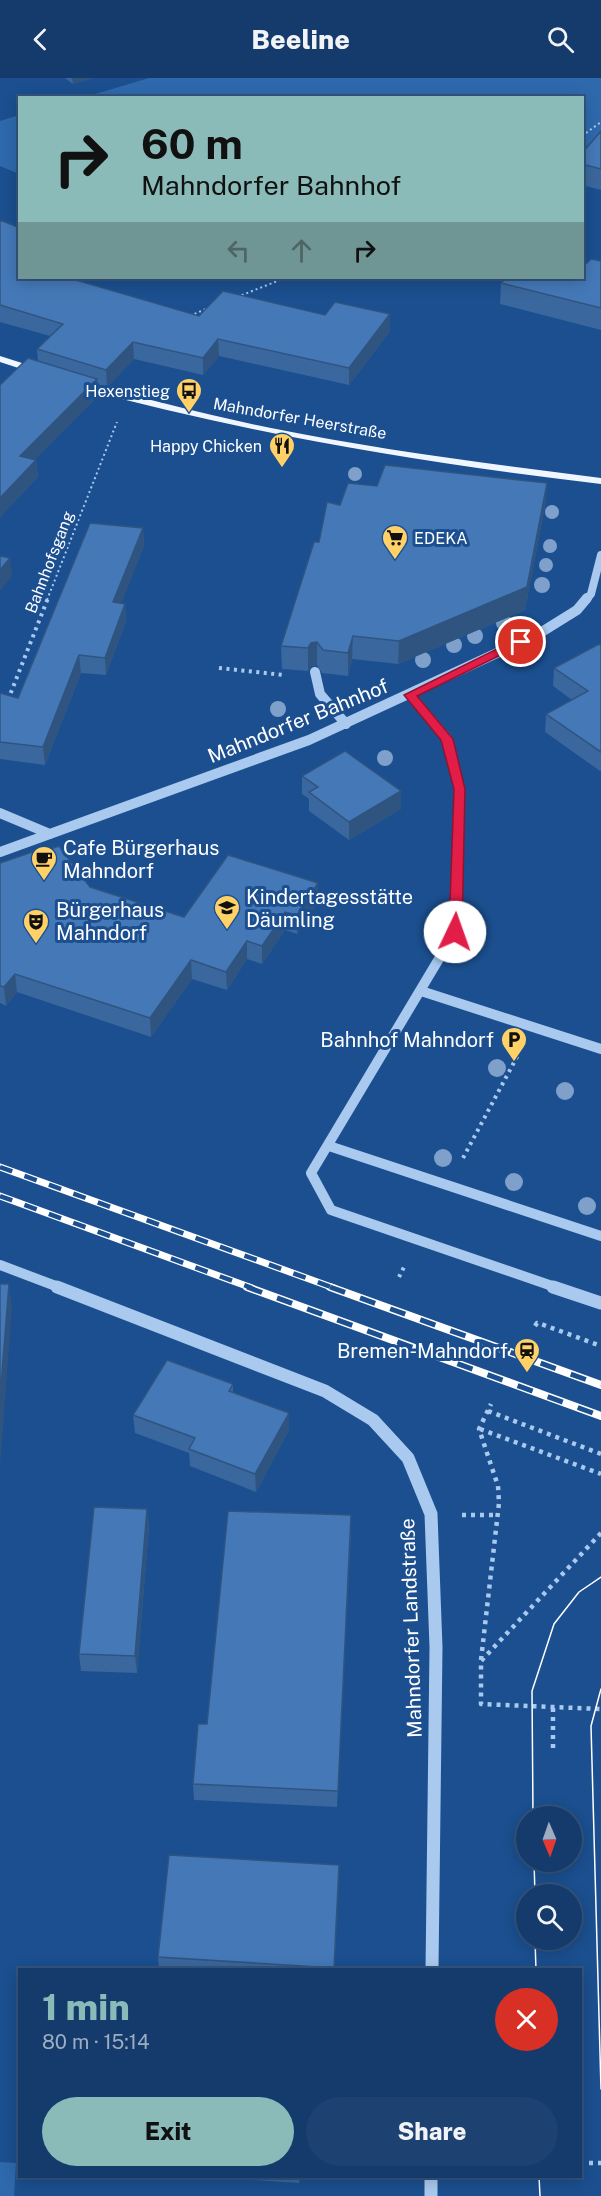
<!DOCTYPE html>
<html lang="en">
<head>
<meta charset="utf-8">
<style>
  body { margin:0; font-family:"Public Sans",sans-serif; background:#1d4271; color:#f1f3f6; height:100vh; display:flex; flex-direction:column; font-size:22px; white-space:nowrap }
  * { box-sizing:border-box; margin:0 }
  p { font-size:20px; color:#9dadc1 }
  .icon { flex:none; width:33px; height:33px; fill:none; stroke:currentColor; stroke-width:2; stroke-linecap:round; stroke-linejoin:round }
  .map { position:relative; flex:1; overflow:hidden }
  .details { position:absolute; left:18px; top:1890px; width:564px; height:210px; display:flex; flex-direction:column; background:#143b6b; border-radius:0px; box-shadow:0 3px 15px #0003,0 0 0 2px #33557e }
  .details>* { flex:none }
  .guide { position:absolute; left:18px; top:18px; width:566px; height:183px; border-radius:0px; box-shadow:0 3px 15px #0003,0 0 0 2px #33557e; background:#8bbbb9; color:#111; overflow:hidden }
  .needle { width:39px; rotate:178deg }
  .fabs { position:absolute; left:516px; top:1728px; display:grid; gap:12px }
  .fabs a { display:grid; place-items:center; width:66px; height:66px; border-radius:50%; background:#143b6b; box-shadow:0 3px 15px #0003,0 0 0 2px #33557e; font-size:30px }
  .pin { position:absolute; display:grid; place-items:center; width:51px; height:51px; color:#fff; margin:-26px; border:3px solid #fff; border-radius:50%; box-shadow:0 2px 6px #0007 }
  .me { position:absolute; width:66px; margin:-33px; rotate:3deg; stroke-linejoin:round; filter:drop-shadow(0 0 4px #0008) }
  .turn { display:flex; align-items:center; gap:21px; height:126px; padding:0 24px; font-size:27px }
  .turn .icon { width:78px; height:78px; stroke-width:2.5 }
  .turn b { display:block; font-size:42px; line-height:51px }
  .lanes { display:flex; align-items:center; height:57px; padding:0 24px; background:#0003; justify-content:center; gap:30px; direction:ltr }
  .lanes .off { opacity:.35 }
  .round { display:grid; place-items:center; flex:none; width:63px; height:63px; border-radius:32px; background:#1d4271 }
  .overview { display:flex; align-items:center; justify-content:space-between; height:102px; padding:0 24px }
  h1 { font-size:36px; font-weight:800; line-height:45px; color:#8bbbb9 }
  .cta { display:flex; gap:12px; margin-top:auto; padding:12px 24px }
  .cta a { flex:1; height:69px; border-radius:36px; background:#8bbbb9; color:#111; font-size:24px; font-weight:800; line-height:69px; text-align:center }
  .cta a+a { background:#1d4271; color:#f1f3f6 }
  header { display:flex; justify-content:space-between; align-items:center; height:78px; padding:0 24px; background:#143b6b; font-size:27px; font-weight:800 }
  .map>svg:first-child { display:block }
</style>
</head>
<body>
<header><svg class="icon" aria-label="back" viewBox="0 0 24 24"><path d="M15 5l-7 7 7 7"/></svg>Beeline<svg class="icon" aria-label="search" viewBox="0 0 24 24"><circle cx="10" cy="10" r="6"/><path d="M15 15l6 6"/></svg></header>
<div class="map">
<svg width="601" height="2118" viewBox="0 0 601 2118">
  <rect width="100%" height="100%" fill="#1b4f8f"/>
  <path fill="#2e69ad" d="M149,0h452v61l-19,9v-50h-500z
    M19,37h1l-1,59 -19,-8v-45z
    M0,2084l16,1 -2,33h-14z"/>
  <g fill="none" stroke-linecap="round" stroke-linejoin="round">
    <path stroke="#a9c9ee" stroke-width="2" stroke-dasharray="2 3" stroke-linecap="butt" d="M582,58l19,-14
      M237,219l48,-19
      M190,238l18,-8
      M47,522l70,-178"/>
    <path stroke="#a9c9ee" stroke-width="4" stroke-dasharray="3 4.5" stroke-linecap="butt" d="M219,590l65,7
      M8,622l40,-102
      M463,1080l56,-105
      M399,1199l5,-10"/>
    <path stroke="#a9c9ee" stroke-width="4.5" stroke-dasharray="4 5" stroke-linecap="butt" d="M535,1248l2,-3 4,1 60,22
      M488,1333l113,43
      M480,1351l121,45
      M462,1437h35
      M601,1455l-120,128v43l120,5
      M481,1582l18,-157 -1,-17 -19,-57 12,-25
      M553,1630v43
      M580,2085h21"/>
    <path stroke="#a9c9ee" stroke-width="8" d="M586,522l5,-6 10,-39"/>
    <path stroke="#a9c9ee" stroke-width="10" d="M315,594l5,22 26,30
      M410,617l37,44 12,50 -4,143 -144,241 20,37 227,78
      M0,735l50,21
      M0,774l309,-112 231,-107 37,-23 10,-12
      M421,913l180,58
      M329,1068l272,90
      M0,1187l61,23"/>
    <path stroke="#a9c9ee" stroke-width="13" d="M57,1209l268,104 48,29 35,38 23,56 5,133 -4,323
      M553,1209l48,16
      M431,2098v20"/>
    <path fill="#f0f6ff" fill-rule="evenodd" d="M0,278l44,14 1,2 -5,3 -40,-13z
      M80,304c64,16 127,33 191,46 109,22 220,36 330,50v6c-178,-21 -352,-50 -525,-97v-4z"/>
    <path stroke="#fff" stroke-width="1.5" d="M601,1611l-10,37 10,363
      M533,1738l-1,-125 22,-67 25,-32 22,-15
      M534,1784l1,32
      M535,1862l1,30
      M539,2098l1,20"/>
    <defs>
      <path id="rail-far1" d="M0,1089l334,121
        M0,1118l252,92"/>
      <path id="rail" d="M247,1209l354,129
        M330,1209l271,98"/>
    </defs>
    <use href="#rail-far1" stroke="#fff" stroke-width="7"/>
    <use href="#rail" stroke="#fff" stroke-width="8"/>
    <use href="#rail-far1" stroke="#1b4f8f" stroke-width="4.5" stroke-dasharray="13" stroke-linecap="butt"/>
    <use href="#rail" stroke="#1b4f8f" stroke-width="5" stroke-dasharray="16" stroke-linecap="butt"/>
  </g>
  <g fill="#7ea0ca">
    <circle cx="355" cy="396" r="7"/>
    <circle cx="552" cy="434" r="7"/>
    <circle cx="550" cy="468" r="7"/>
    <circle cx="546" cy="487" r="7"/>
    <circle cx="542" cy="507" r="8"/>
    <circle cx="504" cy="545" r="8"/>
    <circle cx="475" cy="558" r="8"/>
    <circle cx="454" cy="567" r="8"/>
    <circle cx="423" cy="582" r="8"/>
    <circle cx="278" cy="631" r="8"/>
    <circle cx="385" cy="680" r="8"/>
    <circle cx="497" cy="990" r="9"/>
    <circle cx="565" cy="1013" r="9"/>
    <circle cx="443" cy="1080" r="9"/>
    <circle cx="514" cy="1104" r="9"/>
    <circle cx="587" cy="1128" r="9"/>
  </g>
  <path fill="#3a679d" d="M65,0h28l-20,6z
    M601,53v59l-19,-5v-32z
    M0,142l76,60 123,36 191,-2v17l-41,54 -130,-29 -16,19 -69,-16 -27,28 -10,-3 1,12 -64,64h2l2,17 -38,40 38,-156 -1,-12 13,-13 -50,-14z
    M601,183v69l-101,-26 1,-21 86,-20z
    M547,405l-2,23 -20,104 -127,54 -46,-5 -4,17 -26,-3 -5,-8 -6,1 -3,5 -26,-2 -1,-23 38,-104 21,-37 37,-19z
    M143,450l1,18 -23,57 4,1 1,17 -20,54 -25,-2 -36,92 -45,-6v-66l18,5z
    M601,568v124l-1,1 -55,-39 1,-18 26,-14 -19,-14 1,-18z
    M302,698l99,33 -52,31 -40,-29v-12l-7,-5z
    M40,775l50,34 94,30 134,-34v19l-21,32 -12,-4 -23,34 -15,-5 -20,31 -35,-11 -41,58 -134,-45 -11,14 -6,-3v-140z
    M233,1306v8l56,38 -33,62 -66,-26 -1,-13 -54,-20 -2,-18z
    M147,1431l2,17 -12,147 -56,-2 -2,-17z
    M351,1454l-14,275 -143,-7 -1,-16 14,-60z
    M339,1787l-5,105h-175l-1,-13z
    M224,2098h76l-1,7 -75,-5z"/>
  <path fill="#305480" d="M72,0h21l-20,6z
    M390,236v17l-41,54v-17z
    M218,261l1,17 -16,19v-17z
    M133,264l1,17 -27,28 -1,-17z
    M97,301l1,17 -76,77 -2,-17z
    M36,382l2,17 -38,40v-19z
    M547,405l-2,23 -20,104 -127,54 1,-23z
    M143,450l1,18 -29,74 -2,-18z
    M10,480l2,18 -12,15v-21z
    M125,526l1,17 -20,54 -1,-17z
    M353,558l-1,23 -4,17v-23z
    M317,564v23l-6,1 -3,5v-23l3,-5z
    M79,577l2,18 -36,92 -2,-18z
    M401,713v18l-52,31v-18z
    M318,805v19l-21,32v-19z
    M285,834v18l-23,34v-18z
    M247,863v18l-20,31 -1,-18z
    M191,882l1,19 -41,58 -1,-19z
    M15,896l2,18 -11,14 -2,-19z
    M9,1206l3,23 -12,160v-69z
    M289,1335v17l-33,62 -1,-18z
    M147,1431l2,17 -12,147 -2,-17z
    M339,1787v24l-5,81z"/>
  <path fill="#4478b7" stroke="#305480" stroke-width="1.5" d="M601,53v38l-19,-5v-11z
    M0,142l20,8v50h49l130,38 24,-25 102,24 10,-13 55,12 -41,54 -131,-29 -15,19 -70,-16 -27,28 -69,-21 26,-25 -63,-19z
    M591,181l10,2v47l-100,-25 5,-5h76v-17l5,2z
    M28,280l69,21 -77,77 16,4 -36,38v-113z
    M385,387l162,18 -20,104 -128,54 -46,-5 -5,17 -25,-3 -6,-8 -6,1 -3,5 -27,-2 33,-104h5l8,-40 13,3 8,-22 29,3z
    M90,445l53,5 -30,74 12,2 -20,54 -26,-3 -36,92 -43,-5v-49l18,5z
    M0,478l10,2 -10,12z
    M599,566l2,2v106l-55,-38 42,-23 -34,-23z
    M345,673l56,40 -52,31 -40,-30 9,-5 -16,-11z
    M59,768l31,41 94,30 44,-62 90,28 -21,32 -12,-3 -23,34 -15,-5 -21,31 -35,-12 -41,58 -135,-44 -11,13 -4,-1v-123l38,-13 2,3z
    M0,1206h9l-9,114z
    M167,1282l66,24 -4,7 60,22 -34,61 -66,-25 6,-11 -62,-23z
    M94,1429l53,2 -12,147 -56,-2z
    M228,1433l123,4 -13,276 -145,-7 5,-60h9z
    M169,1777l170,10 -5,103 -176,-11z"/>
  <path fill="#e11d48" stroke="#92132f" stroke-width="1.5" d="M517,561l10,3 -110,54 36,43 12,50 -3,143 -7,4 -6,-4 5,-143 -13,-49 -37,-45z"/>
  <defs>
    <symbol id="bus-pin" viewBox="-11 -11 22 30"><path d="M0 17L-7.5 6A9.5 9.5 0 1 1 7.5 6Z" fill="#ffd166" stroke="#1b4f8f"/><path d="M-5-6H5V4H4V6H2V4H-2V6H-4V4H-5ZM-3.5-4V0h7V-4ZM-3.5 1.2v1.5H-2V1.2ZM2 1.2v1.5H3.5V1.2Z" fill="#111"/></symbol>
    <symbol id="restaurant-pin" viewBox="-11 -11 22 30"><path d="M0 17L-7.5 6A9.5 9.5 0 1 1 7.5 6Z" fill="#ffd166" stroke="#1b4f8f"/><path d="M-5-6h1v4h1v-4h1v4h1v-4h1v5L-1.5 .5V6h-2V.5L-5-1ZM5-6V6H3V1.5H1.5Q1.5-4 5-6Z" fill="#111"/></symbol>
    <symbol id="supermarket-pin" viewBox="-11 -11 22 30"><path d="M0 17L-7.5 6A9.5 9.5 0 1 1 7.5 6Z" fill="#ffd166" stroke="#1b4f8f"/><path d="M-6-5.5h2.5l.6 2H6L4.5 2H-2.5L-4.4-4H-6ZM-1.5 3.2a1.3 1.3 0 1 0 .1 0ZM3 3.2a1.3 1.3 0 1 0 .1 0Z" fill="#111"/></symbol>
    <symbol id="cafe-pin" viewBox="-11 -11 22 30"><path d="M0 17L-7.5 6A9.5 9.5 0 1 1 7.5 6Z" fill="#ffd166" stroke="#1b4f8f"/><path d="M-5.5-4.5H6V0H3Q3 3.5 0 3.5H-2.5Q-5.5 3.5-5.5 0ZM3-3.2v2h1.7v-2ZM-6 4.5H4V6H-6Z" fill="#111"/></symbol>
    <symbol id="school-pin" viewBox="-11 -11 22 30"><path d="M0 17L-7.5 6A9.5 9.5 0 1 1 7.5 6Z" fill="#ffd166" stroke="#1b4f8f"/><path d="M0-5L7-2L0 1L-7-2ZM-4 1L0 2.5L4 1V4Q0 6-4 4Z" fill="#111"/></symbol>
    <symbol id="theatre-pin" viewBox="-11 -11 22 30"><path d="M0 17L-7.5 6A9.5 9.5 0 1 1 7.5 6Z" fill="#ffd166" stroke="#1b4f8f"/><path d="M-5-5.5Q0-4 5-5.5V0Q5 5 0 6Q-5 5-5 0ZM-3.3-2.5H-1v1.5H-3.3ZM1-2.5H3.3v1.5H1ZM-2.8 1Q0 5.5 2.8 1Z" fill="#111"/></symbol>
    <symbol id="parking-pin" viewBox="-11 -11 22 30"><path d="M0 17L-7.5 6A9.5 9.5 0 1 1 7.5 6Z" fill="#ffd166" stroke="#1b4f8f"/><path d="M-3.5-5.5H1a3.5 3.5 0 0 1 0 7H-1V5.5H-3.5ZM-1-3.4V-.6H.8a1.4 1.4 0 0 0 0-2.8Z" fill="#111"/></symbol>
    <symbol id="station-pin" viewBox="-11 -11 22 30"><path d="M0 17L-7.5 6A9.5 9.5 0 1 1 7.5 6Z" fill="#ffd166" stroke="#1b4f8f"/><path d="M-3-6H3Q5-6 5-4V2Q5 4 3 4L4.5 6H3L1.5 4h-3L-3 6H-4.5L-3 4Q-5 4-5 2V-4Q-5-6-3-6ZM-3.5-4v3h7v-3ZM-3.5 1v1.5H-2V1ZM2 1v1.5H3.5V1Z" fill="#111"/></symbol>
  </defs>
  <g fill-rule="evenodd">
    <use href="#bus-pin" x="174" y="298" width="30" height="40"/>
    <use href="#restaurant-pin" x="267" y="353" width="30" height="40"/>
    <use href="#supermarket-pin" x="380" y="445" width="30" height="40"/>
    <use href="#cafe-pin" x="29" y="766" width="30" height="40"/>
    <use href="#school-pin" x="212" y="815" width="30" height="40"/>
    <use href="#theatre-pin" x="21" y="829" width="30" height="40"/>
    <use href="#parking-pin" x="499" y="947" width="30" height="40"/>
    <use href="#station-pin" x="512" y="1258" width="30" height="40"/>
  </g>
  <g text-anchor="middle" stroke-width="6" stroke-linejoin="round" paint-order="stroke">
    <g font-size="16" fill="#fff" stroke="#1b4f8f" text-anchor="end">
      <text x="170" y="319">Hexenstieg</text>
      <text x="262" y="374">Happy Chicken</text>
      <text x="414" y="466" text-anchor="start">EDEKA</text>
    </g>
    <g font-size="16" fill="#fff" stroke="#1b4f8f">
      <text transform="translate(300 340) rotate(10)" y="6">Mahndorfer Heerstraße</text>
      <text transform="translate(49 484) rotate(-69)" y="6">Bahnhofsgang</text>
    </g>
    <g font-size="20" fill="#fff" stroke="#1b4f8f">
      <text transform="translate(298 643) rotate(-22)" y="7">Mahndorfer Bahnhof</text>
      <text transform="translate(411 1550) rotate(-92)" y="7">Mahndorfer Landstraße</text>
    </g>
    <g font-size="20" fill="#fff" stroke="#1b4f8f" text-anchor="start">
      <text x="63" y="777">Cafe Bürgerhaus<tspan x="63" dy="23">Mahndorf</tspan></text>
      <text x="246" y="826">Kindertagesstätte<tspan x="246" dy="23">Däumling</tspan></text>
      <text x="56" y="839">Bürgerhaus<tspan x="56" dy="23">Mahndorf</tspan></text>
      <text x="494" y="969" text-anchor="end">Bahnhof Mahndorf</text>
      <text x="508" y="1280" text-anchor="end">Bremen-Mahndorf</text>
    </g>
  </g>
</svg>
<div class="fabs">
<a><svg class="needle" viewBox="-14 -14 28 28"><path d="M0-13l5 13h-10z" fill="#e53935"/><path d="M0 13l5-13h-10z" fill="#9dadc1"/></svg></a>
<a><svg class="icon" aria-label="search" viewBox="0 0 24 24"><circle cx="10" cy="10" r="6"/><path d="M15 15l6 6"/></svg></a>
</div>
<div class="pin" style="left:521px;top:564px;background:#d93025"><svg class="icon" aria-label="arrive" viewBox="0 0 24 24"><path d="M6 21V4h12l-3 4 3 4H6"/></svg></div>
<svg class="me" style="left:455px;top:854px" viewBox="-20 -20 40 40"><circle r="19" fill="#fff"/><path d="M0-13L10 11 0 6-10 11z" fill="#e11d48"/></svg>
<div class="guide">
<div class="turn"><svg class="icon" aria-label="right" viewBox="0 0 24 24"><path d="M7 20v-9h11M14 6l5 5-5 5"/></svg><div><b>60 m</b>Mahndorfer Bahnhof</div></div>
<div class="lanes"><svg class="icon off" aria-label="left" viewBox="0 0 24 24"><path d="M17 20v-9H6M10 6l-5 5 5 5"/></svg><svg class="icon off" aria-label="ahead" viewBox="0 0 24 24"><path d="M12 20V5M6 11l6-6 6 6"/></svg><svg class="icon" aria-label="right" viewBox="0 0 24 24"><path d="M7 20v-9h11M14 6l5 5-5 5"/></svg></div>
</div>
<section class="details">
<div class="overview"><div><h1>1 min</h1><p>80 m · 15:14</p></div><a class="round" style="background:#d93025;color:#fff"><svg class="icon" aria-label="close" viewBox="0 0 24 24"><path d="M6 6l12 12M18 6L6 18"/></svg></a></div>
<div class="cta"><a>Exit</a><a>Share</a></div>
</section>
</div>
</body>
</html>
